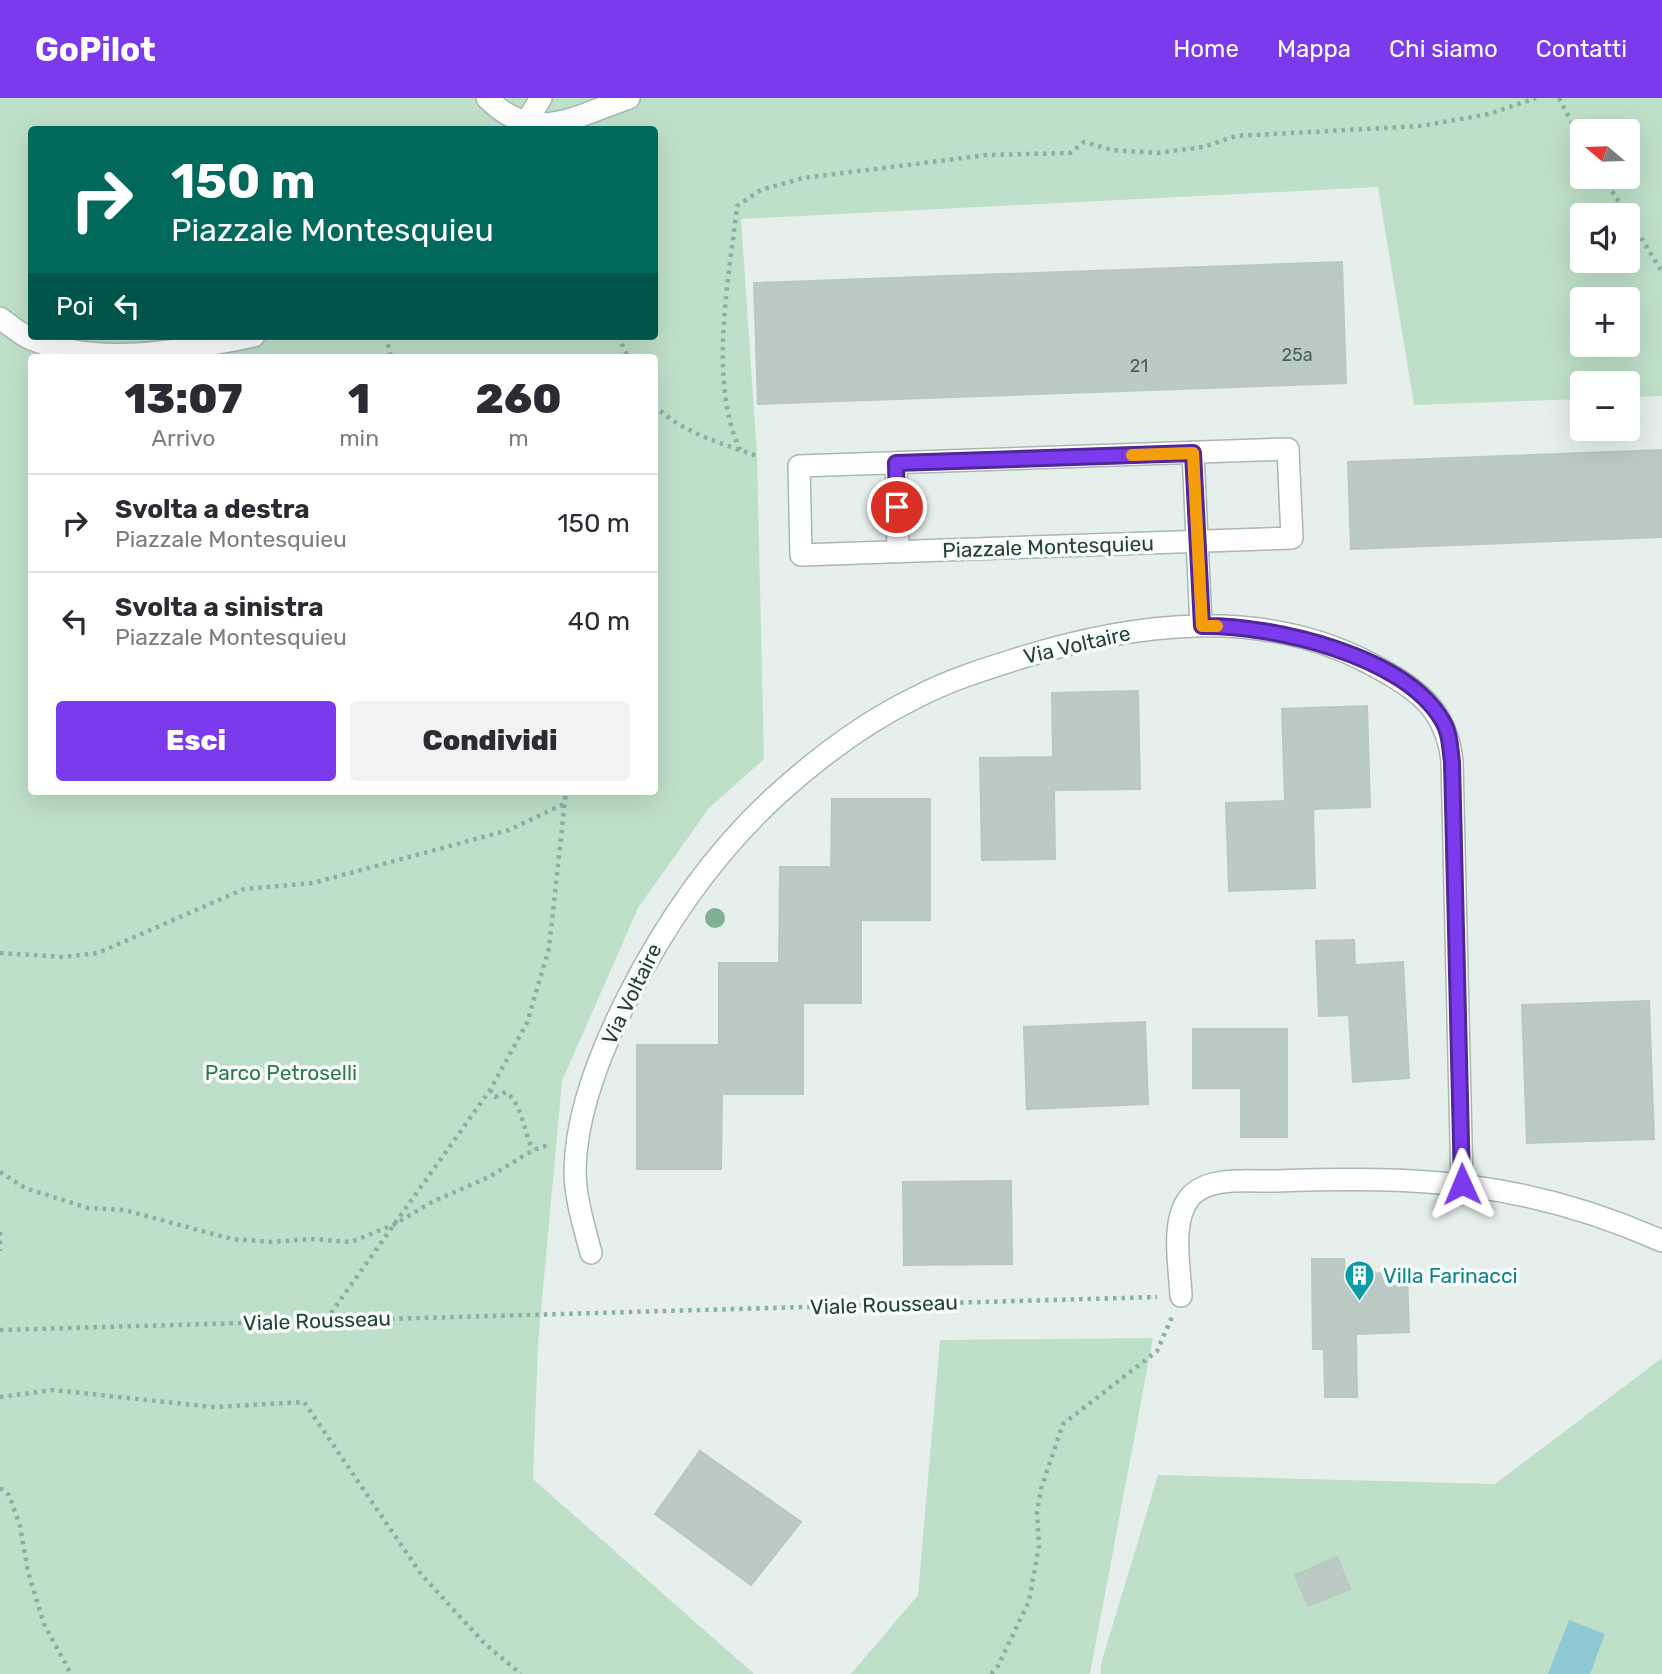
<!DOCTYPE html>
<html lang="it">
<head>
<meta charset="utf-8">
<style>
  body { margin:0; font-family:Rubik,sans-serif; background:#f2f2f3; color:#2b2b33; height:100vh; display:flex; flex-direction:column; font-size:26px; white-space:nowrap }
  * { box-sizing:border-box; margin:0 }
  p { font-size:23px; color:#7c7c81 }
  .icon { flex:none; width:38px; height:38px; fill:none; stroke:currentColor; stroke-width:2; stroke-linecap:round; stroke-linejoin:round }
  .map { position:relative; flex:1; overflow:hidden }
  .drawer { position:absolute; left:28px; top:256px; width:630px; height:441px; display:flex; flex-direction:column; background:#fff; border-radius:7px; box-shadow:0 7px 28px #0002 }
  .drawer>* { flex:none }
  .guide { position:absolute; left:28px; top:28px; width:630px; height:214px; border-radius:7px; box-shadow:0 7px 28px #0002; background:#00695c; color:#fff; overflow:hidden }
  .needle { width:46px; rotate:289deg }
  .controls { position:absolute; left:1570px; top:21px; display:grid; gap:14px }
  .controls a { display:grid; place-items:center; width:70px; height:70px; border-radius:7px; background:#fff; box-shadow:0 7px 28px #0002; font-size:35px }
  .pin { position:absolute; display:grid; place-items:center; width:60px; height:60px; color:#fff; margin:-30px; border:4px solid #fff; border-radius:50%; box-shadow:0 2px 7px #0007 }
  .me { position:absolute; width:77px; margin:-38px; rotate:359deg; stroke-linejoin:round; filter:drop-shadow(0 0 5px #0008) }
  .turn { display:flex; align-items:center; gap:24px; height:147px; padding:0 28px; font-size:32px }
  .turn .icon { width:91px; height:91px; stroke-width:2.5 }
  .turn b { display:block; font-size:49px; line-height:60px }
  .then { display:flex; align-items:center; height:66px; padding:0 28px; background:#0003; gap:14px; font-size:26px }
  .eta { display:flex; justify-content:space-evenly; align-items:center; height:119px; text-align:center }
  .eta b { font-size:42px; font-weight:800; line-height:49px }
  .primary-button { display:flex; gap:14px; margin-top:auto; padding:14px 28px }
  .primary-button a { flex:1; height:80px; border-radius:7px; background:#7c3aed; color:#fff; font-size:28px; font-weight:800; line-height:80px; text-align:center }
  .primary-button a+a { background:#f2f2f3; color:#2b2b33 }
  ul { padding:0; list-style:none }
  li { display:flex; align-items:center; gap:21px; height:98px; padding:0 28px; border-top:2px solid #e1e1e2 }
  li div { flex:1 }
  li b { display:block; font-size:26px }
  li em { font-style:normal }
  header { display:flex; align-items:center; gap:42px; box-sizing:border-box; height:98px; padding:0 35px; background:#7c3aed; color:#fff }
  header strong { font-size:33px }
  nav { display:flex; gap:38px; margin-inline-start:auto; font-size:24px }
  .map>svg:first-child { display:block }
</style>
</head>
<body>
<header>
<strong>GoPilot</strong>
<nav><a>Home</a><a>Mappa</a><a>Chi siamo</a><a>Contatti</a></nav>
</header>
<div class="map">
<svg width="1662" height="1576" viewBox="0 0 1662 1576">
  <rect width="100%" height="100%" fill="#e6efeb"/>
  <path fill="#bfe0c8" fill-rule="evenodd" d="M0,0h1662v298l-34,1v-14h-46v16l-168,6 -36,-218 -637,32 16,237 7,303 -55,49 -71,100 -76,173 -24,263 -5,135 221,195h-754zM32,32h622v206h-622zM1582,33h46v46h-46zM1582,117h46v46h-46zM1582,201h46v46h-46zM32,259h622v434h-622z
    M1153,1240l-63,336h-239l67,-79 22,-255z
    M1662,1260v316h-561v-10l57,-189 337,9z"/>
  <path fill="#8ec9d4" d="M1569,1522l36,14 -15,40h-42z"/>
  <path fill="#bbcac4" stroke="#b8c9c2" stroke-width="2" d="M1342,164l4,121 -588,21 -4,-121z
    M1662,352v87l-311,12 -3,-87z
    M1138,593l2,98 -86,1 1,69 -73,1 -2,-102 73,-1 -1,-64z
    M1367,608l3,101 -57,2 2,79 -86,3 -3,-88 59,-2 -3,-92z
    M832,701h98v121h-69v83h-58v91h-81l-1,75h-84v-124h82v-82h60l1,-96h51z
    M1354,842l1,25 48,-3 6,116 -56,4 -4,-67 -30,1 -3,-75z
    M1649,903l5,138 -127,4 -5,-138z
    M1145,924l3,82 -121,5 -3,-82z
    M1193,931h94v108h-46v-49h-48z
    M1011,1083l1,83 -108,1 -1,-83z
    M1312,1161h32l1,15 62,-1 2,59 -53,2 1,63h-32l-1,-48h-11z
    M700,1353l101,71 -50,63 -96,-71z
    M1337,1459l13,32 -42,17 -13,-31z"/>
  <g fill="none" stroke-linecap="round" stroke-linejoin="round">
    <defs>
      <path id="street" d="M487,0c47,48 88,18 142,0
        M525,26l16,-26
        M0,220c10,7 20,16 31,21 71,29 151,11 223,-3
        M1288,351l4,89 -491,17 -2,-89z
        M1193,354l8,174
        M896,365l2,89
        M591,1155c-7,-27 -16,-55 -16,-83 1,-59 27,-122 53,-173 39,-77 86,-145 150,-203 41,-37 89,-73 139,-97 32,-17 68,-28 103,-39 113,-35 240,-52 349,5 45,24 78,44 83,99l10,422
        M1181,1198c-1,-28 -11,-75 9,-99 20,-22 61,-15 87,-16 145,-5 249,0 385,60"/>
    </defs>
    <use href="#street" stroke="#a8b8b2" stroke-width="24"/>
    <path stroke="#86b3a5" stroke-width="4.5" stroke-dasharray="3.5 5" stroke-linecap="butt" d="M1559,0l23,45
      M1603,79l24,38
      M1628,118l34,56
      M386,238l5,21
      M618,238l10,21
      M654,307c28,28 67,38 103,51
      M740,352c-32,-69 -11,-170 -3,-244l24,-16 42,-12 184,-23 83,-2 14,-11 28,8 45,3 46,-6 33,-11 184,-10 69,-12 47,-16
      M0,855l64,4 34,-4 146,-64 69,-6 196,-53 57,-27
      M490,992l5,7 11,-5c17,13 17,39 27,58
      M0,1074l25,16 63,20 36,2 108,29 40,3 40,-3 39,3 42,-17 41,-24 55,-24 44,-27 18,-6
      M0,1134v19
      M326,1222l164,-230 37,-67 22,-75 17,-157
      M0,1232l1157,-33
      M0,1299l53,-7 160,17 91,-5 117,172 64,70 36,30
      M0,1390l9,7 11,31 8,46 16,52 27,50
      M991,1576l7,-8 31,-65 10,-55 -2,-34 4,-23 22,-65 94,-73 15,-34"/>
    <use href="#street" stroke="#fff" stroke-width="21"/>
  </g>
  <circle fill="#80af93" cx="715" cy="820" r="10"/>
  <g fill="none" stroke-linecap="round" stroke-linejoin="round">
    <defs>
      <path id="route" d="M897,409l-1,-44 297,-10 9,173c70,-1 202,29 240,94 8,12 8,28 10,42l10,422"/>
    </defs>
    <use href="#route" stroke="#51269a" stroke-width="18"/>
    <use href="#route" stroke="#7c3aed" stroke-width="12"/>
    <path stroke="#f59e0b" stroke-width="12" d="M1132,357l61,-2 9,173h15"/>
  </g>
  <defs>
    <symbol id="building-pin" viewBox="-11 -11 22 30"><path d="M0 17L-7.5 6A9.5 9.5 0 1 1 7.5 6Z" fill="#0f9aa8" stroke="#f7fbf9"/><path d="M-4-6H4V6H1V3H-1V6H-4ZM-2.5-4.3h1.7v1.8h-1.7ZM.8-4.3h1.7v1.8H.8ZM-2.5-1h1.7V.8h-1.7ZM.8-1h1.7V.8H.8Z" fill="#fff"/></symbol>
  </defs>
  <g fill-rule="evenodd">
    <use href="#building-pin" x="1342" y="1160" width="35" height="47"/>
  </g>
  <g text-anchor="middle" stroke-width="7" stroke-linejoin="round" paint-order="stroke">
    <g font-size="18" fill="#4a645c">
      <text x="1297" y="263">25a</text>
      <text x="1139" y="274">21</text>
    </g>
    <g font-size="21" fill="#24423a" stroke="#f7fbf9">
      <text transform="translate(1048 449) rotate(-2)" y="7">Piazzale Montesquieu</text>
      <text transform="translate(1077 547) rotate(-13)" y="7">Via Voltaire</text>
      <text transform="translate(632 896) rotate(-64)" y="7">Via Voltaire</text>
      <text transform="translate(884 1207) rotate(-2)" y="7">Viale Rousseau</text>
      <text transform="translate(317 1223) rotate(-2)" y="7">Viale Rousseau</text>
    </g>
    <g font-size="21" fill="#2d7a4b" stroke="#f7fbf9">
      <text x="281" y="982">Parco Petroselli</text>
    </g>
    <g font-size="21" fill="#0d838f" stroke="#f7fbf9" text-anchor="start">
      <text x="1383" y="1185">Villa Farinacci</text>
    </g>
  </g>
</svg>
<div class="controls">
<a><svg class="needle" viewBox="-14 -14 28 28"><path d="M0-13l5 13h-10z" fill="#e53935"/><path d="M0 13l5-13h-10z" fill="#7c7c81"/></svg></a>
<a><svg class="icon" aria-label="sound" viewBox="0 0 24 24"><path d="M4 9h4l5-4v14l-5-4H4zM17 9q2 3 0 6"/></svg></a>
<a>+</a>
<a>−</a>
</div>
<div class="pin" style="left:897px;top:409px;background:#d93025"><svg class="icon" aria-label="arrive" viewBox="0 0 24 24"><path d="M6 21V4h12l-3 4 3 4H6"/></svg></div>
<svg class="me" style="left:1462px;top:1086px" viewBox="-20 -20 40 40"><path d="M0-17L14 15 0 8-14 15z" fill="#7c3aed" stroke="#fff" stroke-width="4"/></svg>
<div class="guide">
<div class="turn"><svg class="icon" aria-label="right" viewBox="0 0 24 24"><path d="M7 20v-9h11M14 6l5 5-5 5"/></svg><div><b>150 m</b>Piazzale Montesquieu</div></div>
<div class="then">Poi<svg class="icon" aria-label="left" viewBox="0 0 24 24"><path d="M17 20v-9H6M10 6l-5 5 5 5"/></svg></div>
</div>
<section class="drawer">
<div class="eta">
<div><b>13:07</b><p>Arrivo</p></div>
<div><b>1</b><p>min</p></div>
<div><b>260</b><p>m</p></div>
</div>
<ul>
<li><svg class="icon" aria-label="right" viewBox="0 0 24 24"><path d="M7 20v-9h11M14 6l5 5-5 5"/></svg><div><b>Svolta a destra</b><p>Piazzale Montesquieu</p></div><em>150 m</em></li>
<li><svg class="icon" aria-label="left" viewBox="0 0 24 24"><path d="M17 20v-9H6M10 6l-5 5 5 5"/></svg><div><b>Svolta a sinistra</b><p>Piazzale Montesquieu</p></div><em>40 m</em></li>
</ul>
<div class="primary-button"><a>Esci</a><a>Condividi</a></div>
</section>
</div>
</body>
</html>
